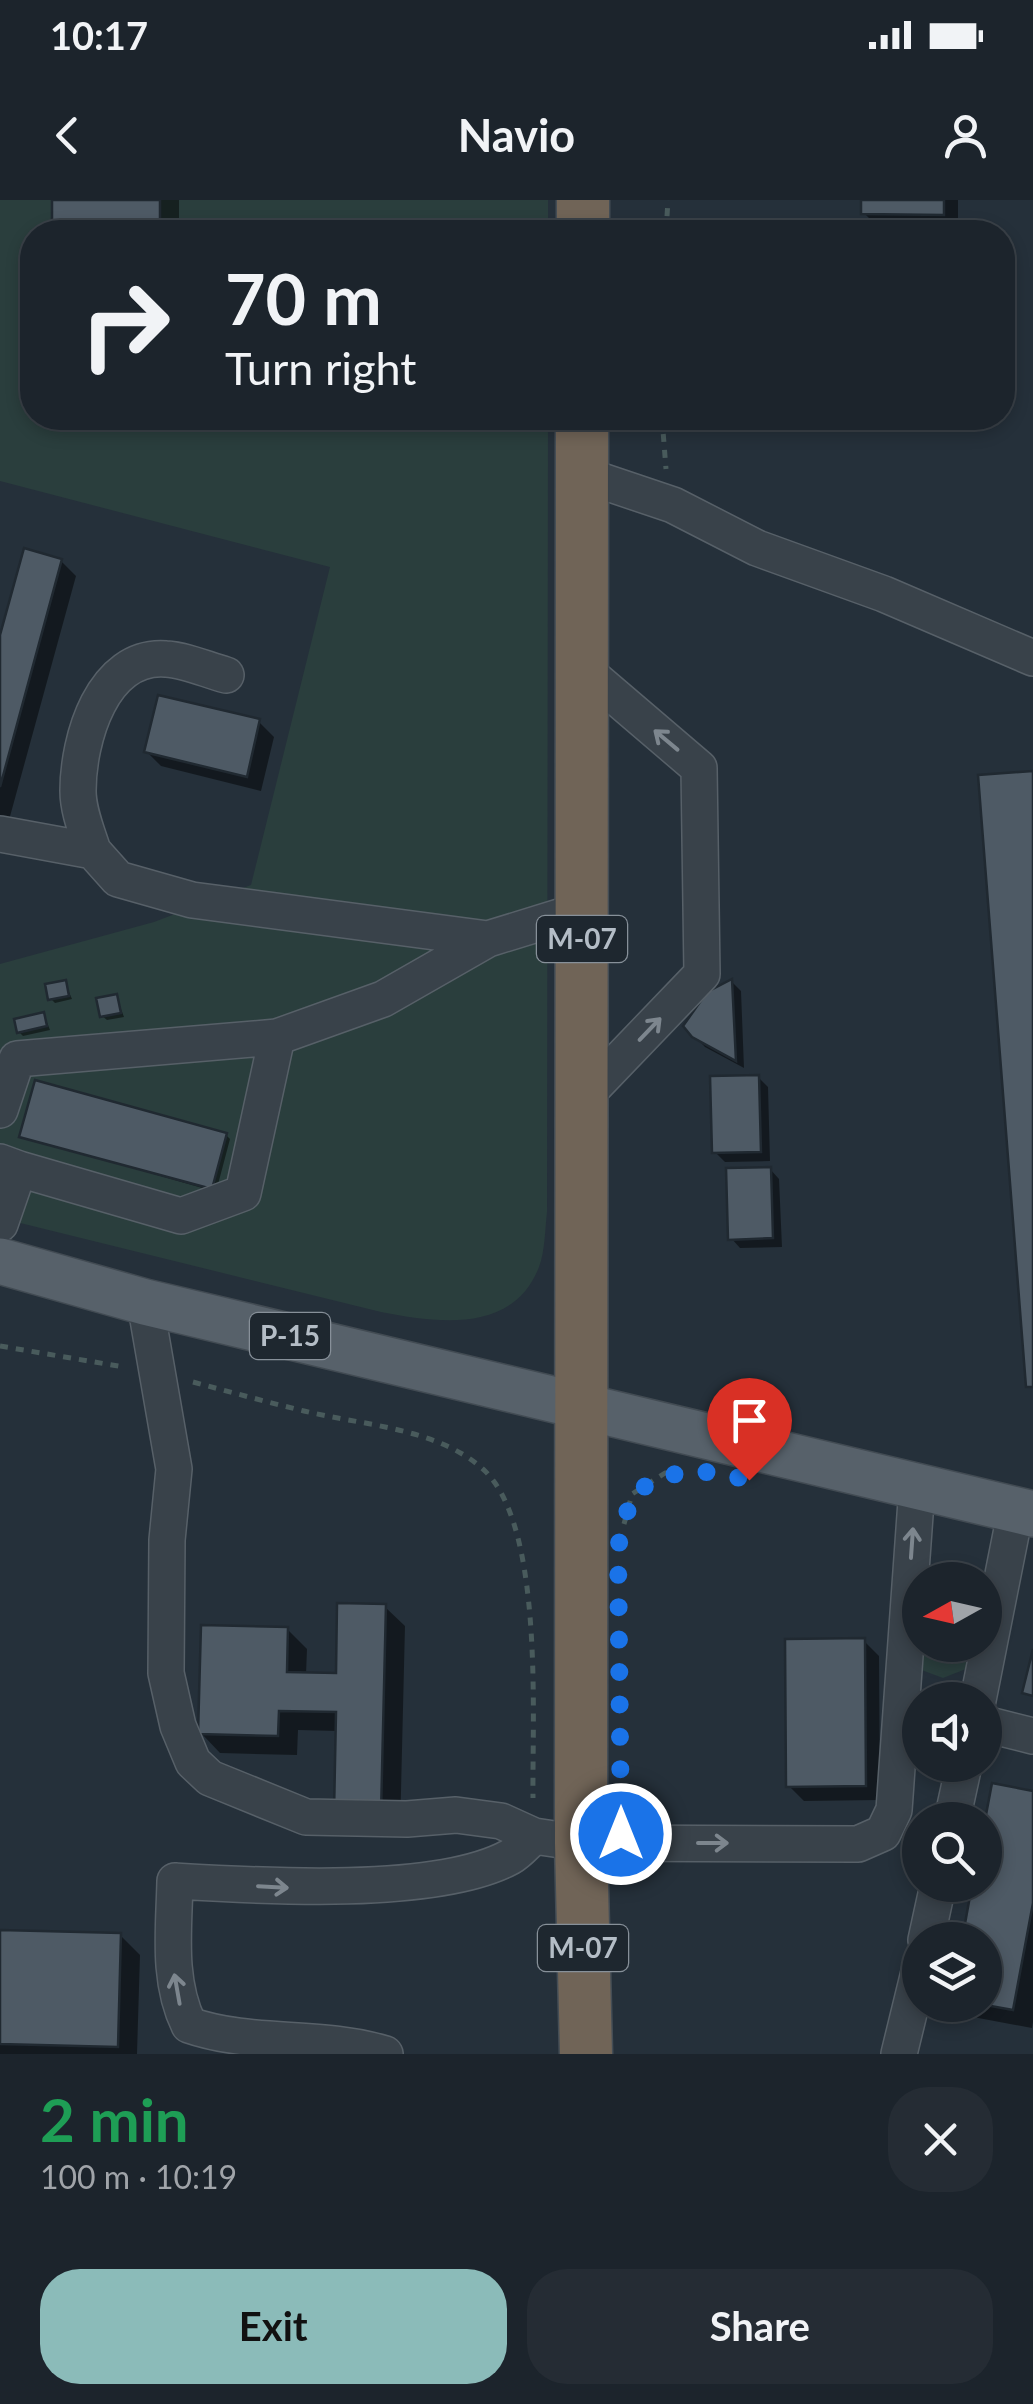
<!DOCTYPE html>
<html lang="en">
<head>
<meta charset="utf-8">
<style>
  body { margin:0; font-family:Lato,sans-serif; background:#252c34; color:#f1f3f6; height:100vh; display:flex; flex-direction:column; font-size:38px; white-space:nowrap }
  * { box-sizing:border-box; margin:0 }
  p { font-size:32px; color:#a0a4a9 }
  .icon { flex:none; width:55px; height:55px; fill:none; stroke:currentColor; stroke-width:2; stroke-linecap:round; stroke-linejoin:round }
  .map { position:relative; height:1854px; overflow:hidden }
  .panel { display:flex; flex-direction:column; background:#1c242c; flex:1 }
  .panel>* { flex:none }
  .banner { position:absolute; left:20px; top:20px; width:995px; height:210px; border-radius:40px; box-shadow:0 5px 15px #0003,0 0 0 2px #3a4148; background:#1c242c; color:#f1f3f6; overflow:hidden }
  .needle { width:65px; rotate:262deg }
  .fabs { position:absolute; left:902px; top:1362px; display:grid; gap:20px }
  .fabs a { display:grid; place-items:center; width:100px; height:100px; border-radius:50%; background:#1c242c; box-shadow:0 5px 15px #0003,0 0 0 2px #3a4148; font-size:50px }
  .pin { position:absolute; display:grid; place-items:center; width:85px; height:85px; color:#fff; margin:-102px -42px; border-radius:50% 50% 50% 0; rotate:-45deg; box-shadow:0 0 10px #0007 }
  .pin .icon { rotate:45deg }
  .me { position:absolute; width:110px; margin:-55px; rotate:0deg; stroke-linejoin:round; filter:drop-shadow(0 0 8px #0008) }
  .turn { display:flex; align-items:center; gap:35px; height:210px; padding:0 40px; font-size:45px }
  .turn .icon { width:130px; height:130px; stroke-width:2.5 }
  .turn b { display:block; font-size:70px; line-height:85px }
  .round { display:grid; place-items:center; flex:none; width:105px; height:105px; border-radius:40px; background:#252c34 }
  .headline { display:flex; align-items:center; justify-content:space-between; height:170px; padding:0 40px }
  h1 { font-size:60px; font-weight:700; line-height:75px; color:#1e9e55 }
  .primary-button { display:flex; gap:20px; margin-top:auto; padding:20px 40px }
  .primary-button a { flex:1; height:115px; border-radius:40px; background:#8bbbb9; color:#111; font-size:40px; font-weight:700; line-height:115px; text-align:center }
  .primary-button a+a { background:#252c34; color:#f1f3f6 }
  .status { display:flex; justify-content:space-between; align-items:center; height:70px; padding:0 50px; background:#1c242c; direction:ltr }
  .status svg { height:28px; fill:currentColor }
  header { display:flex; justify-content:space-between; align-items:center; height:130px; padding:0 40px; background:#1c242c; font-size:45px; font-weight:700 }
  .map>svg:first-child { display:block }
</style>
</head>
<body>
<div class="status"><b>10:17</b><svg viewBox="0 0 49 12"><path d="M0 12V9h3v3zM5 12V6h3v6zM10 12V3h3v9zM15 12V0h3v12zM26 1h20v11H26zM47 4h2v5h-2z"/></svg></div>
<header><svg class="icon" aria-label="back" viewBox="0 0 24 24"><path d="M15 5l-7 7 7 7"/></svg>Navio<svg class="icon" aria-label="person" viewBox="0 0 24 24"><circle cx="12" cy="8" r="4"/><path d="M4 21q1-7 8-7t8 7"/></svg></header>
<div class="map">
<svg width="1033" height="1854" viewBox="0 0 1033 1854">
  <rect width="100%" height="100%" fill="#25303a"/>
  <path fill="#2a3e3d" d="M0,0h548v32h-516v186h516l-1,794c-2,17 -2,39 -8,55 -26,67 -101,56 -158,45l-381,-94v-254l154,-42 97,-37 79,-318 -330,-86z
    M920,1445h59l-3,20 -33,13 -24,-9z"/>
  <path fill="#0007" d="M55,0h124v32h-124z
    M864,0h94v29l-79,-1 -15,-15z
    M61,361l15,15 -70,255 -6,-2v-185z
    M259,522l15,15 -13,54 -100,-25 -15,-15z
    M732,782l9,9 3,77 -39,-21 -20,-21 23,-32z
    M65,783l7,16 -17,4 -4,-4z
    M116,796l8,21 -17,3 -5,-4z
    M44,815l6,15 -27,6 -4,-4z
    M758,877l10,10 2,74 -45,1 -10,-10z
    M226,935l4,4 -14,53 -194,-56z
    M770,969l9,10 3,68 -42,1 -9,-10z
    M385,1407l20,19 -5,207 -62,-102 -40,-1 -1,25 -77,-2 -19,-20 86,-104 20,20 -1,26h32z
    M864,1441l15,15 1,144 -76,1 -15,-15z
    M1033,1594v228l-1,6 -59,-11 -12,-12h24v-65h-21l11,-55h10v-54z
    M0,1732l120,3 20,20 -3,99h-137z"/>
  <path fill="#4e5a65" stroke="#202931" stroke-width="2.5" d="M52,0h108v32h-108z
    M861,0h83v15l-83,-1z
    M24,348l38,11 -62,228v-152z
    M158,495l102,24 -13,58 -103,-25z
    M1033,571v616h-7l-48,-612z
    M732,779l4,82 -44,-24 -9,-11 24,-34z
    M66,780l3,16 -21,4 -3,-16z
    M117,794l4,19 -21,4 -4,-19z
    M44,812l3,14 -30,7 -3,-14z
    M759,875l2,77 -49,1 -2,-77z
    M35,880l192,53 -15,56 -193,-52z
    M771,967l2,71 -45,2 -2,-72z
    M337,1403l49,1 -5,210 -47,-1 2,-101 -57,-1 -1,25 -80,-2 3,-109 87,2 -1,45 49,1z
    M865,1438l1,148 -80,1 -1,-148z
    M1033,1449v47l-11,-3z
    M992,1583l41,8v112l-20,107 -28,-5v-65h-23l10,-55h13v-65z
    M0,1730l121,3 -3,114 -118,-3z"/>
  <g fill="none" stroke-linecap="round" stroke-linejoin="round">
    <defs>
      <path id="minor" d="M581,274l92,31 84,43 127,46 149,64
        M0,634l93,17 25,28 74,21 296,39
        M93,651c-6,-19 -15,-40 -15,-60 0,-51 24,-137 88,-132 20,1 41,11 60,16
        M582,899l120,-125 -3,-206 -117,-100
        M0,910l17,-51 260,-22 106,-38 105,-60 94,-29
        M0,962l19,7 -19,55
        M19,969l162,47 62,-23 34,-156
        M145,1102l29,167 -7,71 -1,133 12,53 15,36 17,16 96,39 101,2 49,-4 45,6 33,15 47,7 277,1 25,-11 11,-23 23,-323
        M978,1500l38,-191
        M985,1524l48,12
        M952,1620l12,-55
        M926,1740l12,-55
        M385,1854c-64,-20 -133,-7 -196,-29 -22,-45 -15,-96 -14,-144 84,5 262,16 335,-24 9,-5 16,-14 24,-21
        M899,1854l21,-86"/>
      <path id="major" d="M0,1061l145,41 888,212"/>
      <path id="highway" d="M583,32v-32
        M582,218l-1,1425 5,211"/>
    </defs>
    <use href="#minor" stroke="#576068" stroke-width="38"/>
    <use href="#major" stroke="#424b53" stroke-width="48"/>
    <use href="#highway" stroke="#444d55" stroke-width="55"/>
    <path stroke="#495b5c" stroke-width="5" stroke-dasharray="8 8" stroke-linecap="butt" d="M666,32l2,-32
      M662,218l4,51
      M0,1146l124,21
      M193,1182c37,10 74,20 111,29 57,14 136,17 181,60 59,58 47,247 48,327
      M624,1324l8,-30 33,-21 24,-1"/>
    <use href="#minor" stroke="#39424a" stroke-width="35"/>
    <use href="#major" stroke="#57616a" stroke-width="45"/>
    <use href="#highway" stroke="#706457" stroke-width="52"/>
  </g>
  <defs><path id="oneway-shaft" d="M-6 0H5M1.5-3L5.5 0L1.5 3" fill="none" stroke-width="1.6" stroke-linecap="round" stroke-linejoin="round" transform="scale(2.5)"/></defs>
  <g stroke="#7d868e">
    <use href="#oneway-shaft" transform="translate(666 540) rotate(-140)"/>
    <use href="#oneway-shaft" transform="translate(650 829) rotate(-46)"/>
    <use href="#oneway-shaft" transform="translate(912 1343) rotate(-86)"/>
    <use href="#oneway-shaft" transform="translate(713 1643)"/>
    <use href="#oneway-shaft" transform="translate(273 1687) rotate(3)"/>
    <use href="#oneway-shaft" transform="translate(177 1789) rotate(-100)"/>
  </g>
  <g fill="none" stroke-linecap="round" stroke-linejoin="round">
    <path stroke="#1a73e8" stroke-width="18" stroke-dasharray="0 32.4" d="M621,1634l-3,-287 14,-53c45,-28 66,-26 117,-14"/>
  </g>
  <g text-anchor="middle" stroke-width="9" stroke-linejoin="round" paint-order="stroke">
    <g fill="#1e272f" stroke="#879099" stroke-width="2.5">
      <rect x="537" y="716" width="90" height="46" rx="8"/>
      <rect x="250" y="1113" width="80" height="46" rx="8"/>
      <rect x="538" y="1725" width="90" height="46" rx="8"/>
    </g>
    <g font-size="28" font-weight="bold" fill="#b4bdc6">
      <text x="582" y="749">М-07</text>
      <text x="290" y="1146">Р-15</text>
      <text x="583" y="1758">М-07</text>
    </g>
  </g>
</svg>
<div class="fabs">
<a><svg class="needle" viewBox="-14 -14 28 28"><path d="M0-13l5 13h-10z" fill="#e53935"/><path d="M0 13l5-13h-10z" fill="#a0a4a9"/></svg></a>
<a><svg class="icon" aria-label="sound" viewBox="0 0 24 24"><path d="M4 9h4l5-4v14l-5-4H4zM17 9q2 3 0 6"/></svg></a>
<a><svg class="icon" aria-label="search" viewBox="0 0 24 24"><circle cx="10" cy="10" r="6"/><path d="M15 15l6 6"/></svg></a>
<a><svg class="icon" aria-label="layers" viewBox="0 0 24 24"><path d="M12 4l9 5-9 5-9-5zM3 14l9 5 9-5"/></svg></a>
</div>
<div class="pin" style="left:749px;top:1280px;background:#d93025"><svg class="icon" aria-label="arrive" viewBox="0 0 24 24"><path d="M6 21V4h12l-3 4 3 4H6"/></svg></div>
<svg class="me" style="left:621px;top:1634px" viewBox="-20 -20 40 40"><circle r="17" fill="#1a73e8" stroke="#fff" stroke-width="3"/><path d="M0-11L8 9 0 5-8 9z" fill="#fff"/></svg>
<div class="banner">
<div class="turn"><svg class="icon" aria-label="right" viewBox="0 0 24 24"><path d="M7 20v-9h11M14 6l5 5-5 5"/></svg><div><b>70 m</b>Turn right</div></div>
</div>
</div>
<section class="panel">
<div class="headline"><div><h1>2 min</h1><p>100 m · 10:19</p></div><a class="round"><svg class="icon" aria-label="close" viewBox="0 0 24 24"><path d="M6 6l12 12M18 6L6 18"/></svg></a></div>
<div class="primary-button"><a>Exit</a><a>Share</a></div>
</section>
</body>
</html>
